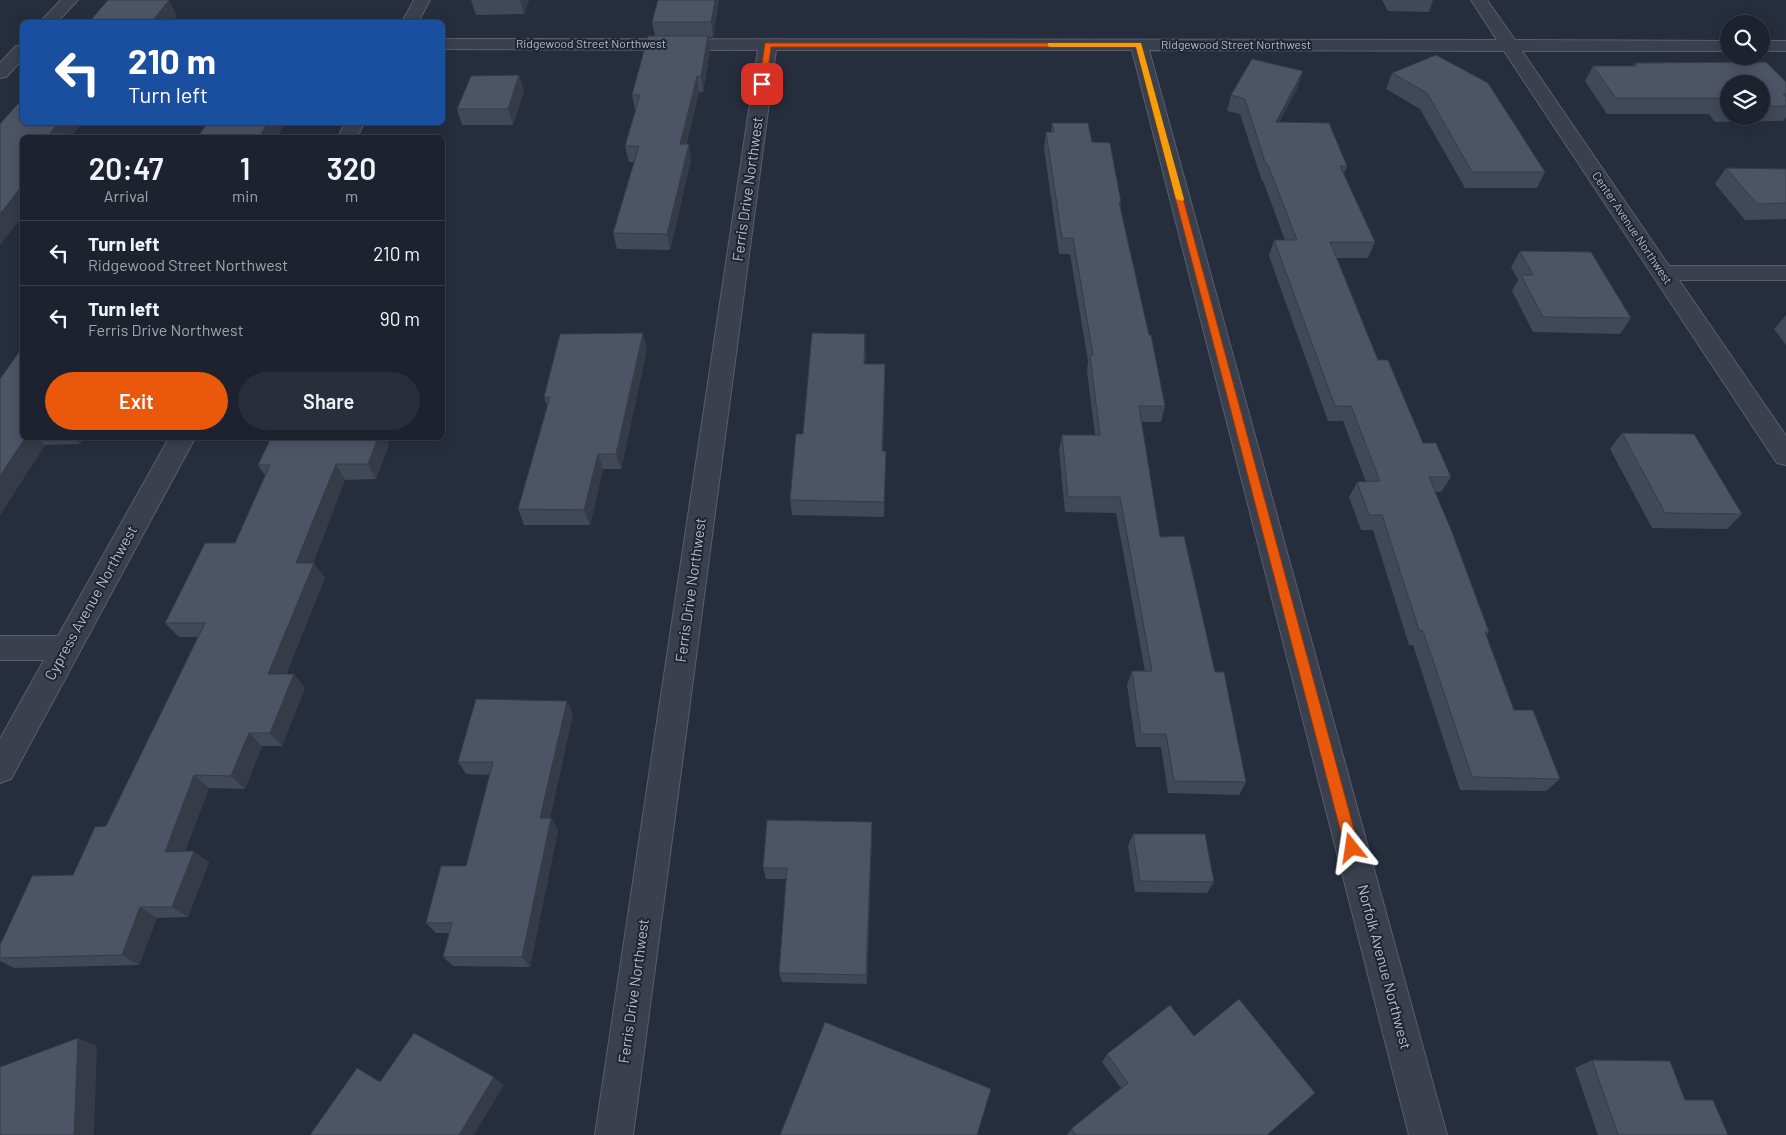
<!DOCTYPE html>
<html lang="en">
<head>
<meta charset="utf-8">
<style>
  body { margin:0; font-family:Barlow,sans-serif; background:#292f3a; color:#f1f3f6; height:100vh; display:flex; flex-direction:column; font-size:19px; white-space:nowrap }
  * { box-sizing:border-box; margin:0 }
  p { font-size:16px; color:#a0a4aa }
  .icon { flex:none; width:28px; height:28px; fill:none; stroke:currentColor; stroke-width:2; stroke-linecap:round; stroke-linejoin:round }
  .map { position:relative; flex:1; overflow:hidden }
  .side { position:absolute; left:20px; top:135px; width:425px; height:305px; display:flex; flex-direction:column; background:#1c222e; border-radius:8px; box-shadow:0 2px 12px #0003,0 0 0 1px #3a3f4a }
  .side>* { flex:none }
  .hud { position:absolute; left:20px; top:20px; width:425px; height:105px; border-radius:8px; box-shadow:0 2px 12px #0003,0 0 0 1px #3a3f4a; background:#1a4fa0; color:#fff; overflow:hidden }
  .fabs { position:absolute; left:1720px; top:15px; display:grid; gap:10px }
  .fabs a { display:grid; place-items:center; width:50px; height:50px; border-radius:50%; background:#1c222e; box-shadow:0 2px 12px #0003,0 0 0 1px #3a3f4a; font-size:25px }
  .pin { position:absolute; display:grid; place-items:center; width:42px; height:42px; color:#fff; margin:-21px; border-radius:10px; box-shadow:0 2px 8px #0006 }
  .me { position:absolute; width:55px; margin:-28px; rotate:345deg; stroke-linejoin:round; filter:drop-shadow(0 0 4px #0008) }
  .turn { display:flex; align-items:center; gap:18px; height:105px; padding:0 25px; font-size:22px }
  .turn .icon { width:65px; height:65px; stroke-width:2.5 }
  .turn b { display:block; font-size:35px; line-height:42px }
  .eta { display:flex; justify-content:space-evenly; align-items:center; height:85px; text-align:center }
  .eta b { font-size:30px; font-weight:600; line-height:35px }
  .primary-button { display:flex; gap:10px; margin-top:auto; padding:10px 25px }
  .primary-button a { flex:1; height:58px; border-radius:30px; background:#ea580c; color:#fff; font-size:20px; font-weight:600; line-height:58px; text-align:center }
  .primary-button a+a { background:#292f3a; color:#f1f3f6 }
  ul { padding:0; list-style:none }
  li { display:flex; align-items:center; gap:15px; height:65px; padding:0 25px; border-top:1px solid #3a3f4a }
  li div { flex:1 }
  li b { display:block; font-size:19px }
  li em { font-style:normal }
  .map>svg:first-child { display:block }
</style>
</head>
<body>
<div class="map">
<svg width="1786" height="1135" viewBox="0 0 1786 1135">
  <rect width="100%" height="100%" fill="#262e3d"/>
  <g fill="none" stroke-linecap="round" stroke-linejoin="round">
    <defs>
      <path id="minor" d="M61,0h17l-21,22h-17z
        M414,0h16l-12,22h-16z
        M1471,0h16l28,40 214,1v10h-207l147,215h117v14h-107l107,156v29l-9,-2 -273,-412 -355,-1 298,1085h-38l-277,-1085h-356l-143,1085h-38l163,-1085 -316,-1v-10l1055,1z
        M1761,41h25v10h-25z
        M22,45v15l-16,17 -6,1v-15l16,-17z
        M345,122h19l-7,16h-19z
        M169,438h26l-184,341 -11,4v-44l44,-79h-44v-24h58z"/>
    </defs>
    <use href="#minor" stroke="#585e6b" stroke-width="2"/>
    <use href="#minor" fill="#3a404d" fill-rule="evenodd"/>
  </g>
  <path fill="#414858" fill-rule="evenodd" d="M471,0h58l-5,14 -48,1z
    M658,0h61l-6,37h-5l2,15 -7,40h-4l-13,52 5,16 -21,90 -53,-1 -4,-16 21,-71h-5l-4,-16 10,-35 -3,-16 23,-59 -3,-14z
    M1382,0h51l-4,12 -41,-1z
    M1436,55l109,117 -8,16h-72l-45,-79 -34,-20 6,-16z
    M1635,63l151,19v35l-3,4 -68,1 -6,-8h-102l-22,-33 8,-15h40zM1729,84h32v32h-32z
    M519,75l5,16 -11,34h-51l-5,-16z
    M1298,87l-19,35 68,44 -3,8 31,68 -7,16h-31l41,102 45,83 28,34 -10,15h-6l54,140 -3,3 28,75 46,69 -14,12 -86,-1 -47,-145h-4l-36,-115h-12l-12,-33 8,-15h9l-23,-61h-15l-59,-165 5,-16h11l-22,-59h-1l-22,-67 -13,-3 4,-16z
    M1052,123l40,19 29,60 -1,6 45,198 -4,16h-20l19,115 55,135 31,110 -7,13 -71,-2 -7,-46h-25l-9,-62 5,-14h13l-29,-158 -51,-1 -6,-62 3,-15h33l-8,-64 1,-10 -18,-107h-11l-15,-106 2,-16h5z
    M1726,168l60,1v50l-41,1 -30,-36z
    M1520,251l111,67 -11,16 -87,-2 -21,-41 6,-11 -7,-13z
    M1786,315v30l-12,-16z
    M647,349l-26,120h-18l-13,56h-66l-6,-16 29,-103 -3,-9z
    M866,349l-1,15 20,15 -2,72h3l-2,66 -92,-2 -2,-15 13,-66z
    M1622,433l120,81 -15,15 -75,-1 -42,-79z
    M22,438h62l-4,6 -35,1 -45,70z
    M389,444l-13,35 -31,1 -32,83 12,15 -39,96h8l11,14 -23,58h-20l-17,43 -36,-1 -24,63 24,11 -21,55 -31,1 -18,47 -125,3 -14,-7v-16l73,-70 33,-49 92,-189h-19l-14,-14 70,-80 30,-68 -7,-10z
    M573,714l-23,104h1l7,12 -28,137 -77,-1 -10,-9 6,-24h-13l-10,-10 40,-57 24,-91 -24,-1 -8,-12z
    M872,834l-5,150 -85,-2 -3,-9 8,-94h-21l-3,-11z
    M1133,834l81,48 -7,11 -72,-1 -7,-46z
    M1107,1054l160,81h-200l4,-6 50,-41 -19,-26z
    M1592,1060l93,40 43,35h-130l-23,-67z"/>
  <path fill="#353b47" d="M169,0l8,16 -5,6h-20z
    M520,0h9l-5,14z
    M715,0h4l-6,37 -2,-15z
    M708,36l2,16 -7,40 -2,-16z
    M1303,71l-5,16 -27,51 5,-16z
    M519,75l5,16 -11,34 -5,-16z
    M697,76l2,16 -16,68 -3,-16z
    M59,122h24l-13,16h-18l-2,-5z
    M268,122h18l-9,16h-18z
    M689,144l2,16 -21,90 -3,-16z
    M22,186v31l-22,28v-31z
    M442,207l3,7 -3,7z
    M643,333l4,16 -26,120 -5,-15z
    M865,334l1,15 -1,30 -1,-15z
    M885,364v15l-3,87v-15z
    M25,438h13l7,7 -45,70v-39z
    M74,438h10l-4,6z
    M378,438h8l3,6 -13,35 -8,-15z
    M886,451v15l-2,51v-15z
    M598,454l5,15 -13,56 -6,-15z
    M336,464l9,16 -38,98 -11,-15z
    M314,563l11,15 -45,109 -12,-13z
    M294,674l11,14 -23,58 -12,-13z
    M567,701l6,13 -26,116 -7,-12z
    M249,733l13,13 -17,43 -14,-13z
    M194,775l15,13 -29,75 -15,-11z
    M551,818l7,12 -28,137 -8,-10z
    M872,822v12l-5,150 -1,-9z
    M194,851l15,11 -21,55 -16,-10z
    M140,907l17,11 -18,47 -17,-10z
    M78,1038l19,8 -3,89h-20z
    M494,1077l10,8 -30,50h-15z"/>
  <path fill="#4c5466" stroke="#353b47" d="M108,0h61l-17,22h-63z
    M658,0h57l-4,22h-59z
    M648,36h60l-7,40h-4l-17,68h9l-22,90 -54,-1 26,-87h-14l15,-51h-8z
    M1436,55l52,28 57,89h-73l-45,-79 -35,-20z
    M1252,59l51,12 -27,51 53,1 18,43h-7l35,76h-45l48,118h10l35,83h13l15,34h-22l23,55 37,100h-4l29,78h19l27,69 -88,-2 -49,-146 -4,-1 -37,-115h-13l-12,-33 23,-1 -29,-75h-16l-61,-166h23l-29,-75h-2l-21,-66 -14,-4z
    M1766,62l20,20v12h-3l3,3v9h-25v-22h-32v22h-3l-7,-8h-103l-23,-32h44l-2,-3z
    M519,75l-11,34h-51l14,-33z
    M22,99v23h37l-9,11h15l-4,5h-39v48l-22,28v-90z
    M208,122h60l-9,16h-62z
    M1052,123h36l4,19 18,1 11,59h-2l30,133h2l14,71h-26l21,131 24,-1 31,136h9l22,110 -72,-1 -8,-47h-25l-9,-63h20l-32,-174h-52l-6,-62h38l-10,-80h3l-20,-117h-11l-16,-106h8z
    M1726,168l60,1v34l-29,1z
    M1520,251l71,1 40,66 -88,-1 -22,-42h12z
    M643,333l-27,121h-18l-14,56 -66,-1 32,-112h-6l16,-63z
    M812,333l53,1 -1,30h21l-3,87h4l-2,51 -94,-2 6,-66h7z
    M19,352h3v86h3l-25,38v-97z
    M1622,433l72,1 48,80 -77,-1z
    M271,438h107l-10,26h-32l-40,99h18l-46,111h26l-24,59h-21l-18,43 -37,-1 -29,77 29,-1 -22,56h-32l-18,48 -122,3v-13l32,-69 41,-1 22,-48 11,-1 99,-203h-40l40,-80h30l35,-78h-12z
    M476,699l91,2 -27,117h11l-29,139h-79l9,-34h-26l15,-57h25l27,-104h-35z
    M767,820l105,2 -6,153 -87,-2 8,-105h-24z
    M1133,834h72l9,48 -74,-1z
    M1239,999l76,94 -48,42h-191l-5,-6 57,-46 -21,-29 63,-49 24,31z
    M825,1022l166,67 -14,46h-197z
    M414,1033l80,44 -35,58h-149l47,-67 23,14z
    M78,1038l-4,97h-74v-68z
    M1592,1060l78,1 15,39h28l15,35h-110z"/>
  <path fill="#ea580c" stroke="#983908" d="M765,43h376l218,805 -2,5 -5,2 -5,-2 -2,-5 -209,-801h-365l-5,37 -4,2 -3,-2z"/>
  <path fill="#f59e0b" d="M1048,43h93l43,156 -1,2 -7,-2 -40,-152h-86l-2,-1z"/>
  <g text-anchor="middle" stroke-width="4" stroke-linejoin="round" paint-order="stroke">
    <g font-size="12" fill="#b6bbc8" stroke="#1f2532">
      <text x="591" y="48">Ridgewood Street Northwest</text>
      <text x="1236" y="49">Ridgewood Street Northwest</text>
      <text transform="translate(1632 228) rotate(56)" y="4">Center Avenue Northwest</text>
    </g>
    <g font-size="15" fill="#b6bbc8" stroke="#1f2532">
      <text transform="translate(748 189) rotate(-82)" y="5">Ferris Drive Northwest</text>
      <text transform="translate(691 590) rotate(-82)" y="5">Ferris Drive Northwest</text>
      <text transform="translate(91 603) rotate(-61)" y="5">Cypress Avenue Northwest</text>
      <text transform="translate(1384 967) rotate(75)" y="5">Norfolk Avenue Northwest</text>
      <text transform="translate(634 991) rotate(-82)" y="5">Ferris Drive Northwest</text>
    </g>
  </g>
</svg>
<div class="fabs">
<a><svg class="icon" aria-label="search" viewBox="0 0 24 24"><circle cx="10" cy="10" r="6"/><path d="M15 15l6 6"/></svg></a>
<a><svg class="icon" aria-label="layers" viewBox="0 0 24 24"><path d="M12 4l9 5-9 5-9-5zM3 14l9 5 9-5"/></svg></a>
</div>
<div class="pin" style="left:762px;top:84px;background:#d93025"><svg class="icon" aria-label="arrive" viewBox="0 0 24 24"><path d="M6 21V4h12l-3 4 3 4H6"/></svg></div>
<svg class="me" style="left:1352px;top:848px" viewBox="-20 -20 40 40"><path d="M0-17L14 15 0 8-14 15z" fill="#ea580c" stroke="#fff" stroke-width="4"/></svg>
<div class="hud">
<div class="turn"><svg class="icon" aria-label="left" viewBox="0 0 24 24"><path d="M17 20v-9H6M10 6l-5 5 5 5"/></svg><div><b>210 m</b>Turn left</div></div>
</div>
<section class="side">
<div class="eta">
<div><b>20:47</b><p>Arrival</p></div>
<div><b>1</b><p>min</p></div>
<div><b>320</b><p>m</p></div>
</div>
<ul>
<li><svg class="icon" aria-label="left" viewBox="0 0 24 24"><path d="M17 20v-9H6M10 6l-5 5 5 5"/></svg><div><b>Turn left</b><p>Ridgewood Street Northwest</p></div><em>210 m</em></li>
<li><svg class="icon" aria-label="left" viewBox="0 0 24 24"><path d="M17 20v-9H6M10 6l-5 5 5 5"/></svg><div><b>Turn left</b><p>Ferris Drive Northwest</p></div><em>90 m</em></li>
</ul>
<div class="primary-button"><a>Exit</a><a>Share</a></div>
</section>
</div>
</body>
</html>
